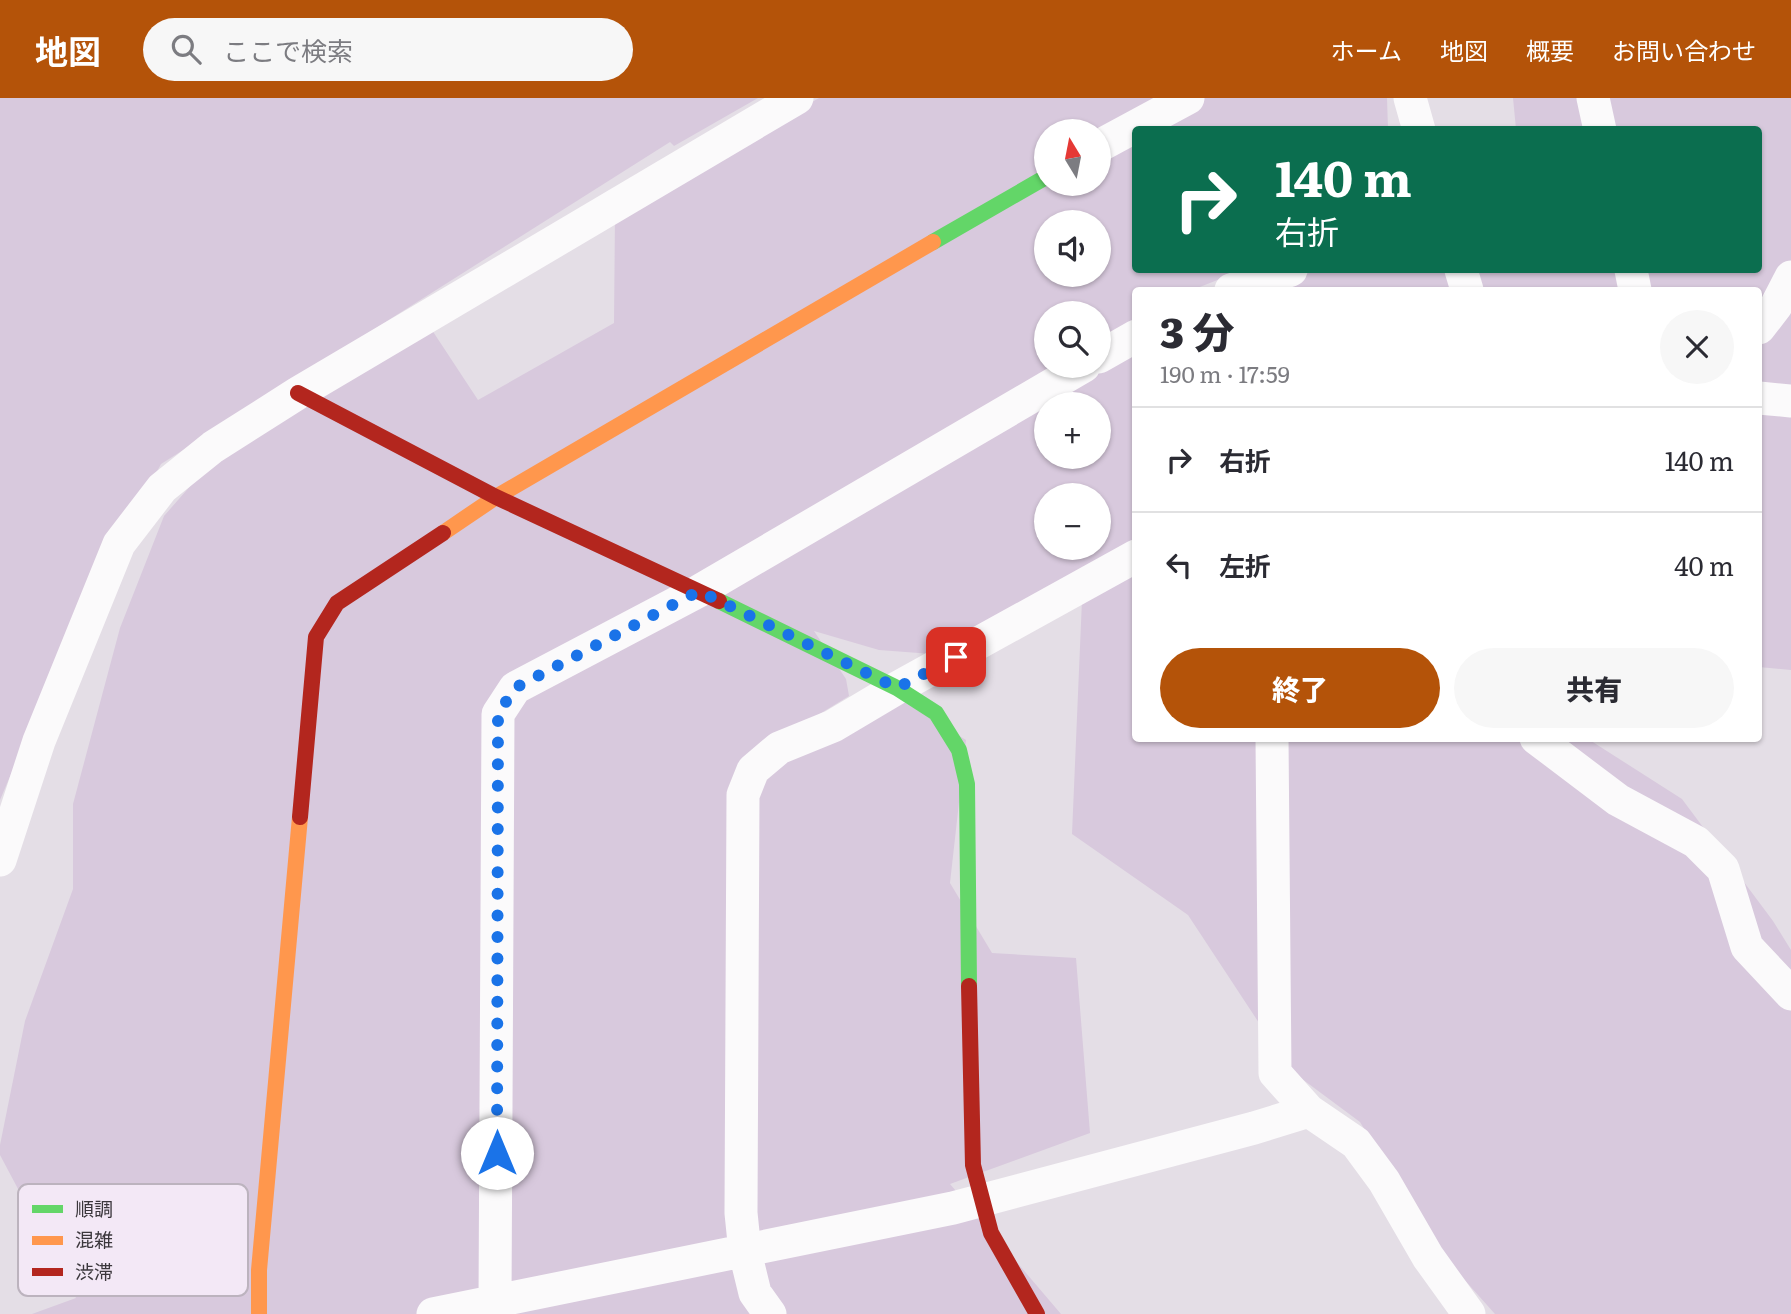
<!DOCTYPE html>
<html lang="ja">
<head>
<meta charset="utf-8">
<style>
  body { margin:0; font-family:Literata,"Noto Sans JP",serif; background:#f7f7f7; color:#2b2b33; height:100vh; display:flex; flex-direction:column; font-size:26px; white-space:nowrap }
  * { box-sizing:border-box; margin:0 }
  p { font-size:23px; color:#7c7c81 }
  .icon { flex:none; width:38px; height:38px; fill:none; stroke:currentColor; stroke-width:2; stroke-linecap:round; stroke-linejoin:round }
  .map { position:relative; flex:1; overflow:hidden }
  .sheet { position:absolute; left:1132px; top:189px; width:630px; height:455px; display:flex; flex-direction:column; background:#fff; border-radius:7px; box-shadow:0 2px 5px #0004 }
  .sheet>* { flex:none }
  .top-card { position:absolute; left:1132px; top:28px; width:630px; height:147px; border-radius:7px; box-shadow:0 2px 5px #0004; background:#0b6e4f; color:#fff; overflow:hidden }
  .needle { width:46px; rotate:350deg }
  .tools { position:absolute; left:1034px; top:21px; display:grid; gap:14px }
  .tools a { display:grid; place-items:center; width:77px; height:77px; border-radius:50%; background:#fff; box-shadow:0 2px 5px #0004; font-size:35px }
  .pin { position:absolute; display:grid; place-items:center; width:60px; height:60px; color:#fff; margin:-30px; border-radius:14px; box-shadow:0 4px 10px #0006 }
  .me { position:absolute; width:77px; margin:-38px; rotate:0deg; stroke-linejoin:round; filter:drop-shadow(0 0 5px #0008) }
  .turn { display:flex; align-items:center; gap:24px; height:147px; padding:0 28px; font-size:32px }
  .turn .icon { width:91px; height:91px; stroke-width:2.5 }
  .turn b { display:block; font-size:49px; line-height:60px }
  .round { display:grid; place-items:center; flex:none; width:74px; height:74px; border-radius:37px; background:#f7f7f7 }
  .head { display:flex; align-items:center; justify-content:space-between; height:119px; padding:0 28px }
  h1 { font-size:42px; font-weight:800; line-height:52px }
  .primary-button { display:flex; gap:14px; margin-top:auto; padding:14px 28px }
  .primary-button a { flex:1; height:80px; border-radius:42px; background:#b45309; color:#fff; font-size:28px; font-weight:800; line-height:80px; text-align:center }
  .primary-button a+a { background:#f7f7f7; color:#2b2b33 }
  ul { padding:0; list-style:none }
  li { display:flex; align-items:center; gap:21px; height:105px; padding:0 28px; border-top:2px solid #e1e1e2 }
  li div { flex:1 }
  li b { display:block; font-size:26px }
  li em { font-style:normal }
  header { display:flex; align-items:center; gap:42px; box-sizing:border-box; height:98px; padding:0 35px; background:#b45309; color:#fff }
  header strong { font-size:33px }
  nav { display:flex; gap:38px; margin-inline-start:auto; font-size:24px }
  .search { width:490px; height:63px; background:#f7f7f7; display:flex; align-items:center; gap:18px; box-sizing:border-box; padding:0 24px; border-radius:38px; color:#7c7c81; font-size:26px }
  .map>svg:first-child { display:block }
</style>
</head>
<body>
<header>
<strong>地図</strong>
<div class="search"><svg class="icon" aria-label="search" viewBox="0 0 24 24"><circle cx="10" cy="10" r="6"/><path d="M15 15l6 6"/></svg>ここで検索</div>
<nav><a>ホーム</a><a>地図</a><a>概要</a><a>お問い合わせ</a></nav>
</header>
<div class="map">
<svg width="1791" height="1216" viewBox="0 0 1791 1216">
  <rect width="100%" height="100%" fill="#e4dee6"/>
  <path fill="#d8c9dd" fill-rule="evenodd" d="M0,0h758l-84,48 -4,-4 -509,322 -84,154 -77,182z
    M819,0h568l1,31 -252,1v140h107l-51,20h-56v28l-37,21v-26h-53v53h7l83,-28v400l452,1 94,60 91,122 18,29v364h-296l-58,-65 -77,-127 -70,-52 -102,-155 -116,-81 10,-234 -150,54 -53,-4 -65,-19 32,48 3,17 -54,33 102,-31 69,42 -16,143 42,70 84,5 14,175 -140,51 111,130h-1029l44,-16 -76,-143v-10l25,-124 48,-132v-85l47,-176 44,-112 57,-65 207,-127 50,76 136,-77 1,-107zM1046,33h53v53h-53zM1046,124h53v53h-53zM1046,306h53v53h-53zM1046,397h53v53h-53z
    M1513,0h278v572l-32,-3v-377h-277l-7,-20h284v-140l-243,-1z
    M1318,172h130l9,20h-199z"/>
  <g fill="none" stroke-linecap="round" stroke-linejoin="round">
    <path stroke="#fbfafb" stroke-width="33" d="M1410,0l9,32
      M1593,0l7,32
      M1099,48l89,-48
      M1461,172l6,20
      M1631,172l4,20
      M1231,192l60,-20
      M1759,230l17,-22 15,-29
      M1099,259l37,-21
      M1759,300l32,3
      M1272,640l3,335 34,38 47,32 28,38 44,76 41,57
      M1536,640l82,62 78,42 27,27 24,78 44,47
      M0,762l39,-119 80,-197 43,-56 51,-41 85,-54 499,-295
      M433,1216l520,-106 301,-80 55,-17
      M501,1216l-6,-12 3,-588 17,-26 184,-97 385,-225
      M770,1216l-15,-21 -10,-41 -4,-39 2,-418 10,-25 26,-22 54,-22 64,-38 239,-132"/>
    <path stroke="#63d668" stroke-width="16" d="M933,144l113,-65
      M719,503l178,87 39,25 23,37 8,34 2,202"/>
    <path stroke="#ff974d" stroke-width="16" d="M443,435l53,-36 437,-255
      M259,1216v-44l41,-453"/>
    <path stroke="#b3261e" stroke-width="16" d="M298,295l198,104 223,104
      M300,719l16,-180 21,-34 106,-70
      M969,888l4,179 18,68 46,81"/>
  </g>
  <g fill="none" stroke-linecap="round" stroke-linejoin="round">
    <path stroke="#1a73e8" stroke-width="12" stroke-dasharray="0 21.6" d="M497,1055l1,-439 17,-26 184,-97 198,97 59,-31"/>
  </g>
  <rect x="18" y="1086" width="230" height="112" rx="10" fill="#f3e8f6" stroke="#bcb3be" stroke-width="2"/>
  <rect x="32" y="1107" width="31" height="8" fill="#63d668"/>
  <rect x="32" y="1138" width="31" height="9" fill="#ff974d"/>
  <rect x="32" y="1170" width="31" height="8" fill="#b3261e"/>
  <g font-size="19" fill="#3b373c">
    <text x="75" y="1118">順調</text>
    <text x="75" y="1149">混雑</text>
    <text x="75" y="1181">渋滞</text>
  </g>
</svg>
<div class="tools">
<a><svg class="needle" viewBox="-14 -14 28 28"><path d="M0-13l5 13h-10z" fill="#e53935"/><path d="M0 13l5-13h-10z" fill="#7c7c81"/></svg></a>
<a><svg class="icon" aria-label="sound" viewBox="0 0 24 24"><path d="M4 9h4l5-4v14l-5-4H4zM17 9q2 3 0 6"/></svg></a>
<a><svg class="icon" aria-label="search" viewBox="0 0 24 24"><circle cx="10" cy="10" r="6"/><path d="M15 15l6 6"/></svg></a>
<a>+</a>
<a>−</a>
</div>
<div class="pin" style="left:956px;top:559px;background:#d93025"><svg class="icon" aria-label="arrive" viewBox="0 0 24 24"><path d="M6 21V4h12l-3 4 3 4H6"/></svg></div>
<svg class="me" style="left:497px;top:1055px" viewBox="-20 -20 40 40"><circle r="19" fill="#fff"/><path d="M0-13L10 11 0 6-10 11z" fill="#1a73e8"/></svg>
<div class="top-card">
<div class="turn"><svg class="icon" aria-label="right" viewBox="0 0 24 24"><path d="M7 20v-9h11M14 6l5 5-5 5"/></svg><div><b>140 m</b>右折</div></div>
</div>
<section class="sheet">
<div class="head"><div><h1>3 分</h1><p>190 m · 17:59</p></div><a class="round"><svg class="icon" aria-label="close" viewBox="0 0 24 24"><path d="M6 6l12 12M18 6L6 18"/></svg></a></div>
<ul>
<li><svg class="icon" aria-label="right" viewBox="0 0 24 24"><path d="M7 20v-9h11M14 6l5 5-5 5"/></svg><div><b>右折</b></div><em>140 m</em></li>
<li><svg class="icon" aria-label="left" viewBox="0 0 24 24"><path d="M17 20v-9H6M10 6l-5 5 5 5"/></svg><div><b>左折</b></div><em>40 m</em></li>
</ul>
<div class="primary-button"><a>終了</a><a>共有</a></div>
</section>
</div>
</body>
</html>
